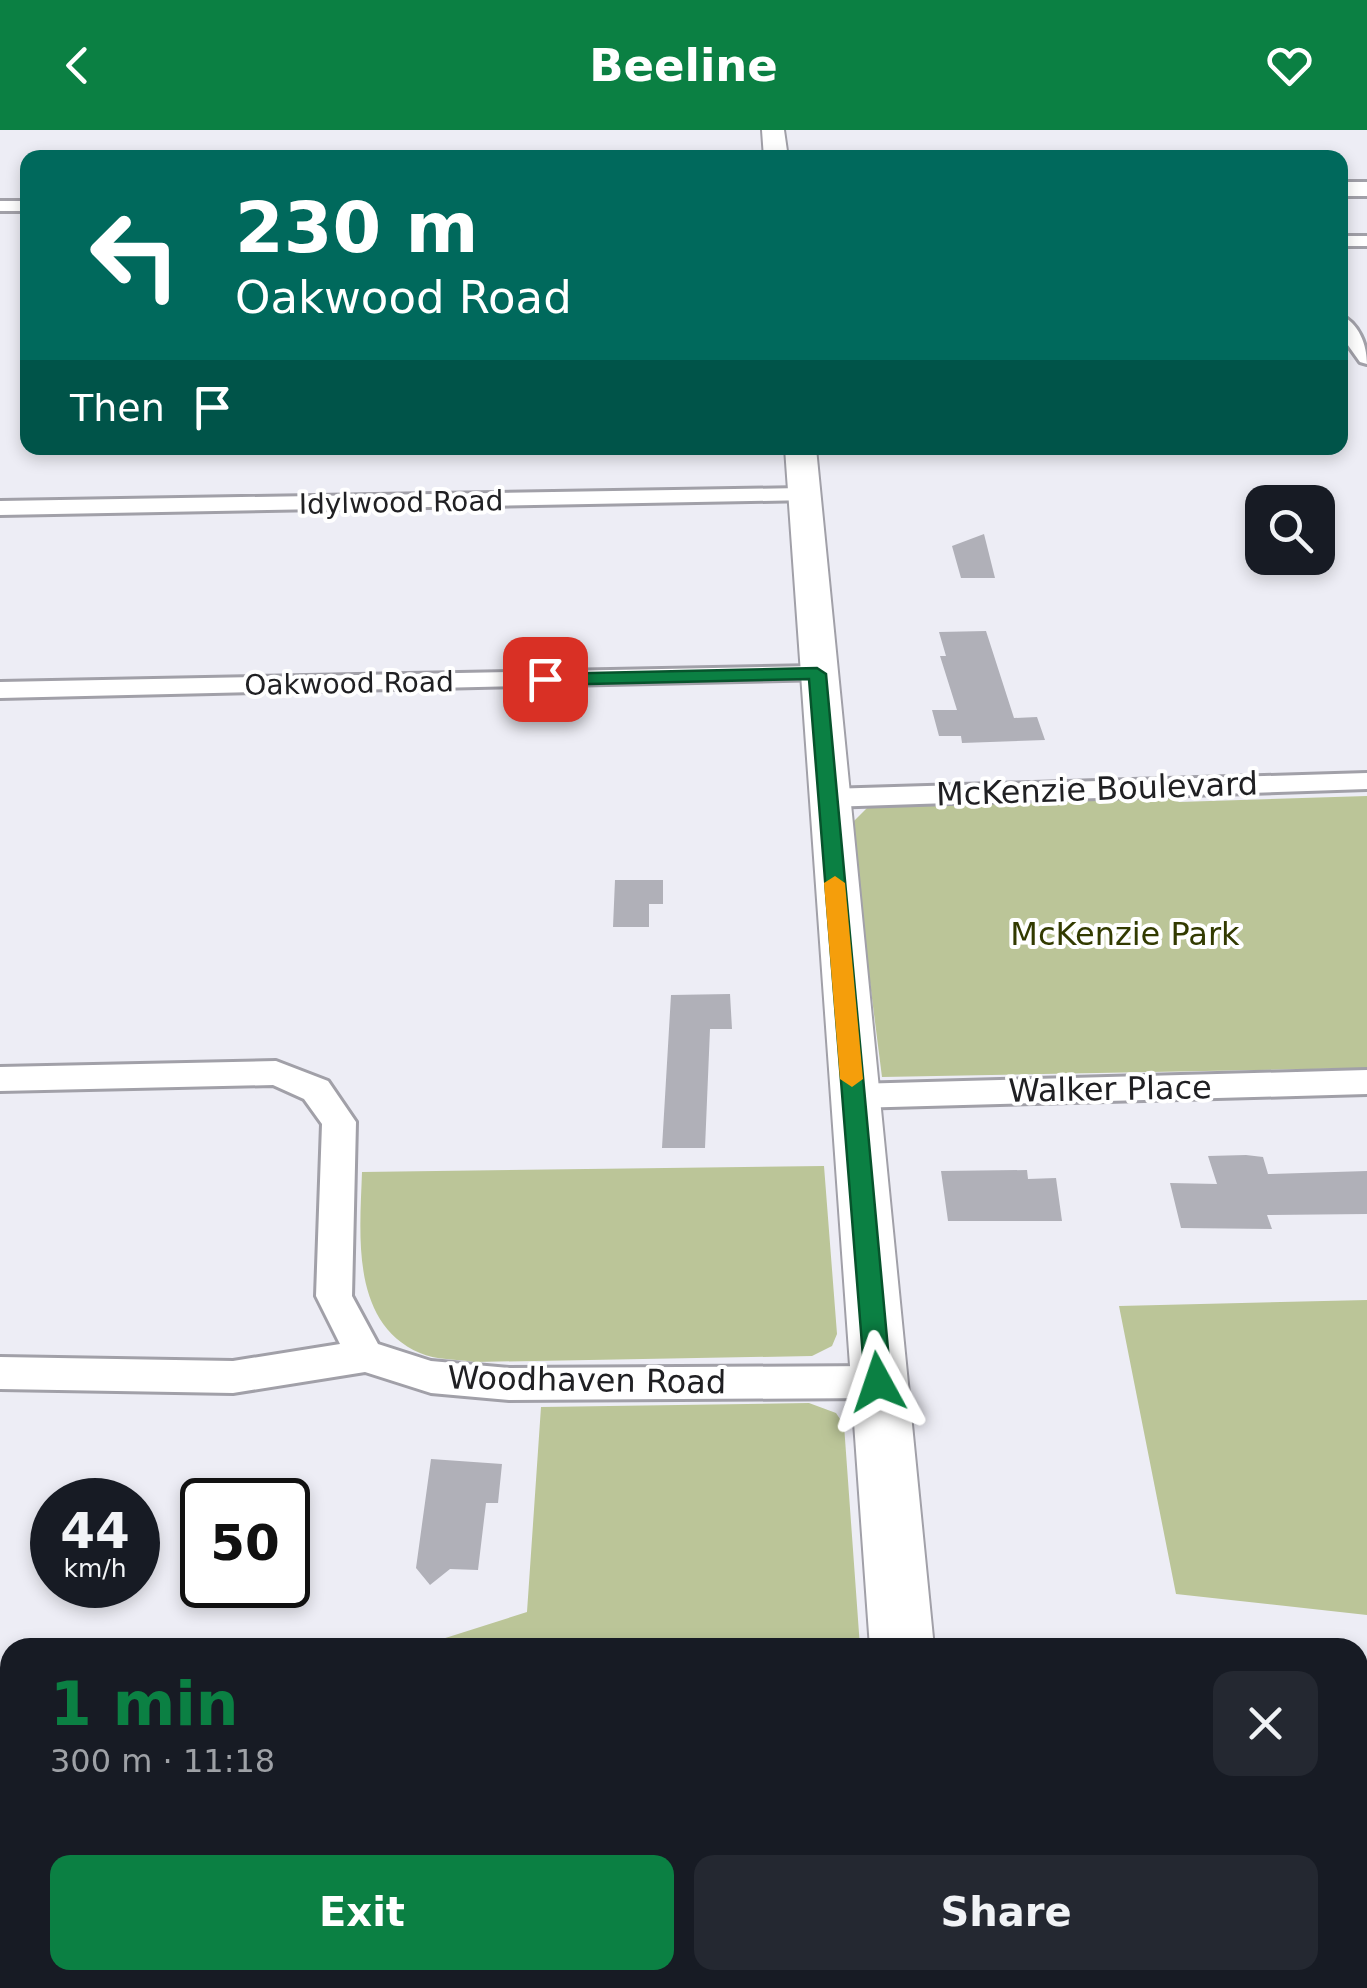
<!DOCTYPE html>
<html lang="en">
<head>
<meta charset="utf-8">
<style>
  body { margin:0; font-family:"DejaVu Sans",sans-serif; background:#242831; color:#f1f3f6; height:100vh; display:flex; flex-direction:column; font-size:38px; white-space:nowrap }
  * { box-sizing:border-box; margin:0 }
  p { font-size:32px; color:#9ea1a6 }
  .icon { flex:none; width:55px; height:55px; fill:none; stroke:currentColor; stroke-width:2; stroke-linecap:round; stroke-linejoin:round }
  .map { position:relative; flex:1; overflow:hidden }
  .details { position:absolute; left:0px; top:1508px; width:1368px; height:352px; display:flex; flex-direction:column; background:#171b24; border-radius:30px 30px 0 0; box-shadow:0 5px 15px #0003 }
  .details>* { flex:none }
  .hud { position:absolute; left:20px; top:20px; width:1328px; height:305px; border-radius:20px; box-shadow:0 5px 15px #0003; background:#00695c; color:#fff; overflow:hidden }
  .buttons { position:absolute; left:1245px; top:355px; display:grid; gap:20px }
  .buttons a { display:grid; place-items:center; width:90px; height:90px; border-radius:20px; background:#171b24; box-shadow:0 5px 15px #0003; font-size:50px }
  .speed { position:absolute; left:30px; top:1348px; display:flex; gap:20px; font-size:50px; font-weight:700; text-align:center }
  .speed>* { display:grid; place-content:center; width:130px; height:130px; border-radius:50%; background:#171b24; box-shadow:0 5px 15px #0003; line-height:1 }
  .speed small { font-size:25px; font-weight:400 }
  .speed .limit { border:5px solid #111; border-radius:15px; background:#fff; color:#111 }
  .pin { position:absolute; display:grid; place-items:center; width:85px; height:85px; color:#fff; margin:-42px; border-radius:20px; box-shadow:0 5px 15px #0006 }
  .me { position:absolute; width:110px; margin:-55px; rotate:355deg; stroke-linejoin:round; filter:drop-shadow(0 0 8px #0008) }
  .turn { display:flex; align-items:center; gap:35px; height:210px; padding:0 50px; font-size:45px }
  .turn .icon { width:130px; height:130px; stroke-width:2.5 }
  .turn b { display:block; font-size:70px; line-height:85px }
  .then { display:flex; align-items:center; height:95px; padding:0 50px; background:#0003; gap:20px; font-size:38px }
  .round { display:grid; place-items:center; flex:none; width:105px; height:105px; border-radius:20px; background:#242831 }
  .overview { display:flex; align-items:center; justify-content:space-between; height:170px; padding:0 50px }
  h1 { font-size:60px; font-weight:600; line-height:75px; color:#0b8043 }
  .cta { display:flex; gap:20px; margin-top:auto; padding:20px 50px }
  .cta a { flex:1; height:115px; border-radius:20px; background:#0b8043; color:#fff; font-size:40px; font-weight:600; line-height:115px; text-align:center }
  .cta a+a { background:#242831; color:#f1f3f6 }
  header { display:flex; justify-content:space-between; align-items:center; height:130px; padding:0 50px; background:#0b8043; color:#fff; font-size:45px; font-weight:600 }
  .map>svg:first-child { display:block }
</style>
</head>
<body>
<header><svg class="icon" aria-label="back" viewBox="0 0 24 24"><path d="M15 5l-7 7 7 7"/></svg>Beeline<svg class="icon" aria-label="heart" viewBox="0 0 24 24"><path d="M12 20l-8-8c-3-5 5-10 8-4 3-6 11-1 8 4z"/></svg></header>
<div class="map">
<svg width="1367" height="1858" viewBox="0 0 1367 1858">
  <rect width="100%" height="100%" fill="#ededf5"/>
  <path fill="#bbc598" d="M1171,664l8,8 188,-6v272l-485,9 -32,-252 19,-19z
    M824,1036l13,168 -5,12 -20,10 -338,6c-17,-3 -39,-2 -54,-9 -70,-30 -60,-119 -58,-181z
    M1367,1170v315l-191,-21 -57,-288z
    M809,1273l27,10 8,12 16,222h-443l110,-35 14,-205z
    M10,1571v279h471l-1,8h-480v-281z"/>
  <path fill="#b0b0b8" d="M984,404l11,44h-34l-9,-32z
    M986,501l28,87 23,-1 8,23 -83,3 -1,-7h-22l-7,-26h25l-17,-54h6l-7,-24z
    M615,750h48v24h-14v23h-36z
    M730,864l2,35h-22l-5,119h-43l9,-153z
    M1246,1025l17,2 5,17 99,-3v43l-100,1 5,14 -91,-1 -11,-45 47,1 -9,-28z
    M1027,1040l1,9 28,-1 6,43h-114l-7,-50z
    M431,1329l71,5 -4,39h-12l-8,67 -28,-1 -20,16 -14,-17z"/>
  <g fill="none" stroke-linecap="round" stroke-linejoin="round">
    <defs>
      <path id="service" d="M527,25h6l1,2 -10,1z"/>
      <path id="minor" d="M0,71h28v10h-28z
        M1340,106h27v10h-27z
        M1340,185c19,8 27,30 27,49l-7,-2 -20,-28z
        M802,358l8,2 3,5 -3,5 -810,15v-14z
        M817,536l13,8 -4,5 -826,19v-16z
        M1367,643v16l-539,18 -10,-3 -4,-6 4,-6 10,-3z
        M276,931l52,20 28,41 -4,174 26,48 53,17 78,7 369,-2 14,4 5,12 -5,12 -14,4 -369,2 -78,-7 -66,-21 -132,21 -233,-4v-32l233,4 107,-17 -24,-48 6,-172 -18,-25 -31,-14 -273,6v-24z
        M1367,940v24l-513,14 -12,-3 -5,-9 5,-9 12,-3z
        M1358,1815l9,2v41h-25l-4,-8h20z"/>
      <path id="tertiary" d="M1340,52h27v14h-27z"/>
      <path id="secondary" d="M762,0h22l4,28h-24z
        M785,318h31l118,1200h-64z
        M894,1850h72l1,8h-72z"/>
    </defs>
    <use href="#service" stroke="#a1a0a8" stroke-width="4"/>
    <use href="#minor" stroke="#a1a0a8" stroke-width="6"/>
    <use href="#tertiary" stroke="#a1a0a8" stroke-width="6"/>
    <use href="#secondary" stroke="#a1a0a8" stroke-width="4"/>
    <use href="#service" fill="#fff" fill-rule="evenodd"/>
    <use href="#minor" fill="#fff" fill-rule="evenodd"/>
    <use href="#tertiary" fill="#fff" fill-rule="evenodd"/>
    <use href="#secondary" fill="#fff" fill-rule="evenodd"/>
  </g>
  <path fill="#0b8043" stroke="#07532c" stroke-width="2.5" d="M817,538l9,6 65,708 -3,8 -10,4 -10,-4 -3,-8 -56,-703 -264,6 -9,-6 9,-5z"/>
  <path fill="#f59e0b" d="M835,746l10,7 18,196 -11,8 -12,-8 -16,-196z"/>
  <g text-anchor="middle" stroke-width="8" stroke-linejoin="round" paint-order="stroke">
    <g font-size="28" fill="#202023" stroke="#fff">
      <text transform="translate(401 372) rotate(-1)" y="10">Idylwood Road</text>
      <text transform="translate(349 553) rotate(-1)" y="10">Oakwood Road</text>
    </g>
    <g font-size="32" fill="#202023" stroke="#fff">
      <text transform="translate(1097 659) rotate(-2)" y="11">McKenzie Boulevard</text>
      <text transform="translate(1110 959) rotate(-1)" y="11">Walker Place</text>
      <text transform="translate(587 1250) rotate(1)" y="11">Woodhaven Road</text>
    </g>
    <g font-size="32" fill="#323a00" stroke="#fff">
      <text x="1125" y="815">McKenzie Park</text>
    </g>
  </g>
</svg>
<div class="buttons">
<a><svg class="icon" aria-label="search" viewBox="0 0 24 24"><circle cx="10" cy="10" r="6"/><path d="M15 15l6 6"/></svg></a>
</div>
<div class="speed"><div>44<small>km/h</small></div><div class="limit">50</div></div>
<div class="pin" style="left:545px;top:549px;background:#d93025"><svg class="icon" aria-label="arrive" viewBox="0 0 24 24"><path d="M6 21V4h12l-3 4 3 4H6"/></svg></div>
<svg class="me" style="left:878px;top:1252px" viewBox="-20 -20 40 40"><path d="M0-17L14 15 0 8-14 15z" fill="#0b8043" stroke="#fff" stroke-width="4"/></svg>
<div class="hud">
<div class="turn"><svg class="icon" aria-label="left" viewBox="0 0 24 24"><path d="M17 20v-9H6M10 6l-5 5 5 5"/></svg><div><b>230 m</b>Oakwood Road</div></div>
<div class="then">Then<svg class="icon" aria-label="arrive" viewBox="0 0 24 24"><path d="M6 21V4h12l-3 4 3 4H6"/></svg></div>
</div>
<section class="details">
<div class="overview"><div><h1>1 min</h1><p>300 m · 11:18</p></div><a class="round"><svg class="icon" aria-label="close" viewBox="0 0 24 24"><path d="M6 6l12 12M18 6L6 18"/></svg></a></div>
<div class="cta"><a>Exit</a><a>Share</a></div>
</section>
</div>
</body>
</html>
